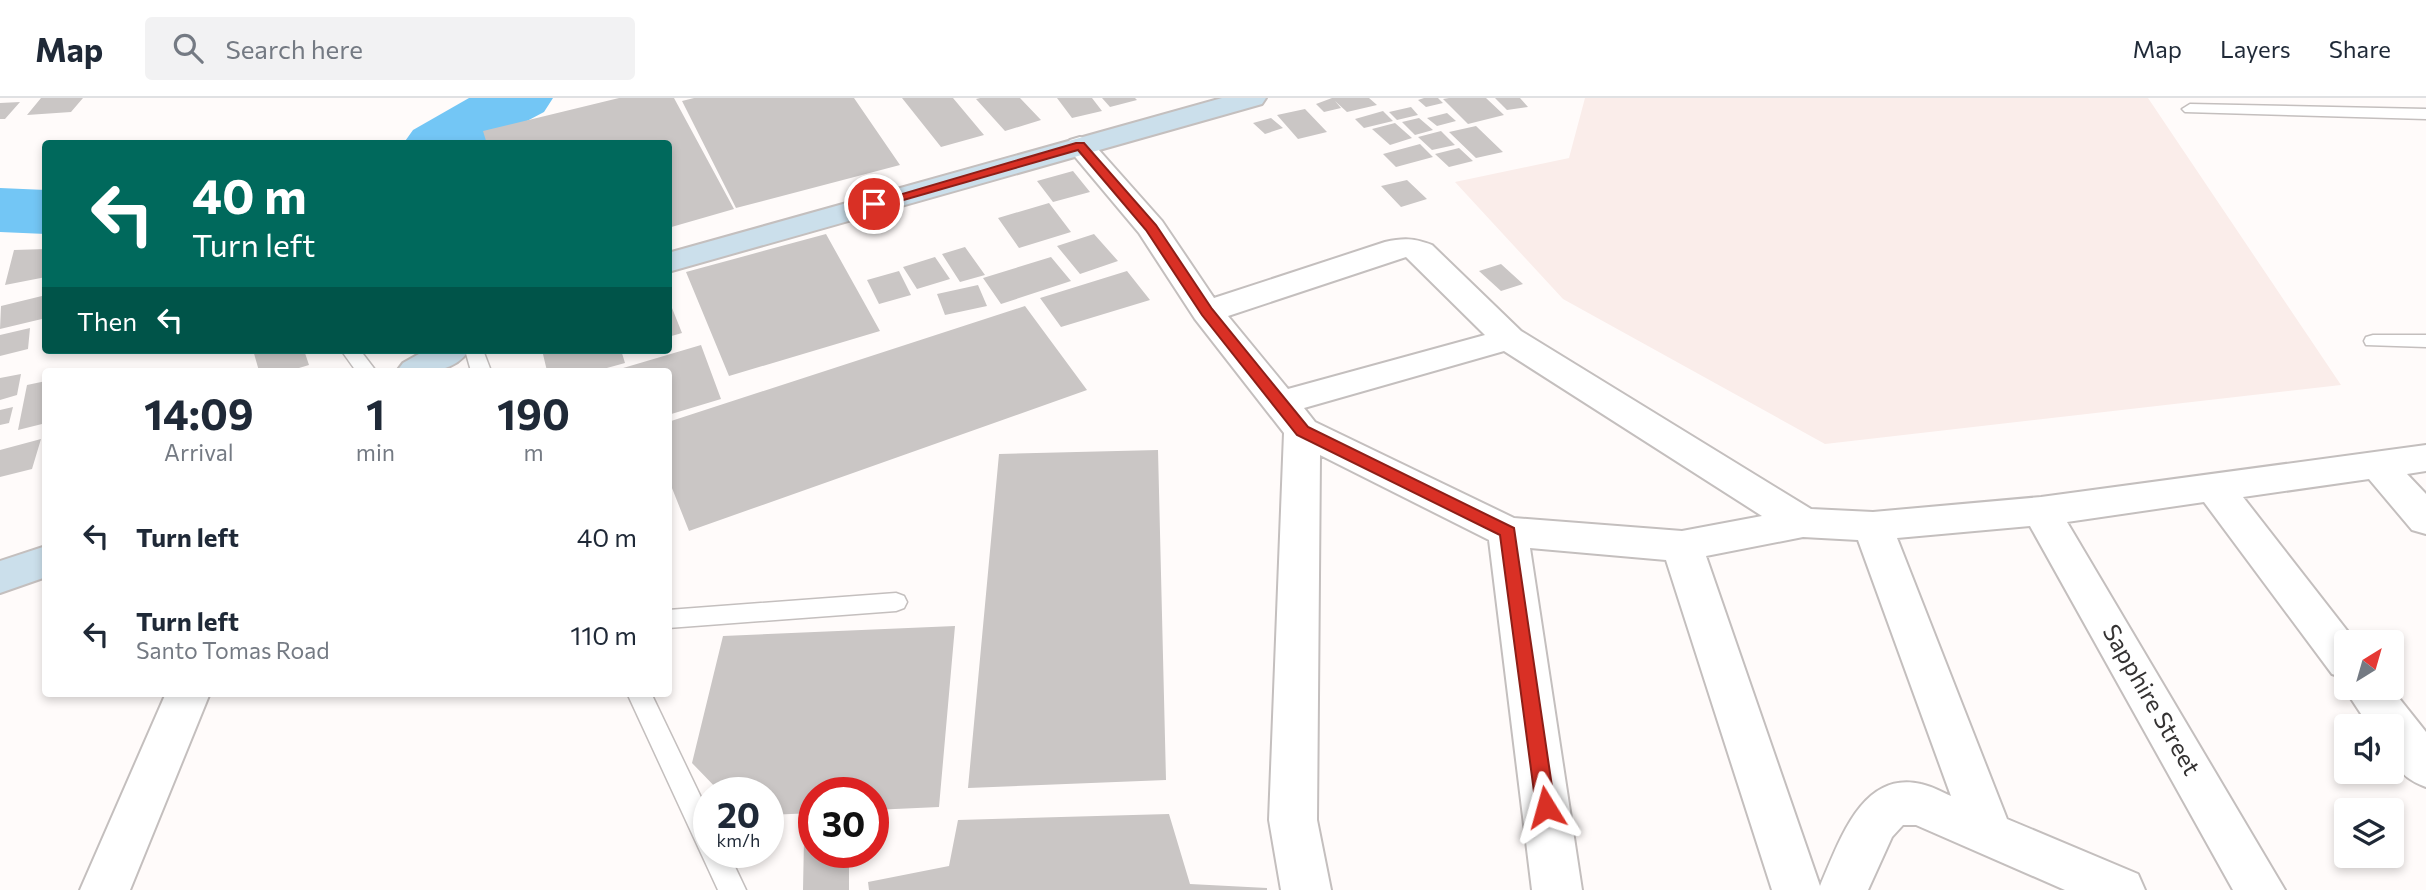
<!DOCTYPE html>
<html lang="en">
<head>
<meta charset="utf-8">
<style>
  body { margin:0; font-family:Commissioner,sans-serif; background:#f2f2f3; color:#1f2937; height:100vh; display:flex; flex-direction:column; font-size:26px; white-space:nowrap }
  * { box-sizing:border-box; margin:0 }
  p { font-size:23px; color:#747a83 }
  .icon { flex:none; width:38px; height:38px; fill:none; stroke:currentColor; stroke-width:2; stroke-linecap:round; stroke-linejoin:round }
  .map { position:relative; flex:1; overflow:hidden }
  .panel { position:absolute; left:42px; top:270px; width:630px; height:329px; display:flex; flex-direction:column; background:#fff; border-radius:7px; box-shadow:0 4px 10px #0003 }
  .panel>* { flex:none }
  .top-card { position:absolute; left:42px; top:42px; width:630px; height:214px; border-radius:7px; box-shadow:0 4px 10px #0003; background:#00695c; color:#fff; overflow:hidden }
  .needle { width:46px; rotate:37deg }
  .tools { position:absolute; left:2334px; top:532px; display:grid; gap:14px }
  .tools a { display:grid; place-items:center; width:70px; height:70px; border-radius:7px; background:#fff; box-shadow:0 4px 10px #0003; font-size:35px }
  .speed { position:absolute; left:693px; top:679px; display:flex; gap:14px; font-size:35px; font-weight:700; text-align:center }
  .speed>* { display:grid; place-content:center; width:91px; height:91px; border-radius:50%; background:#fff; box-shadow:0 4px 10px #0003; line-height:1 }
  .speed small { font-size:18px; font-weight:400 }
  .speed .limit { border:10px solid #d22; background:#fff; color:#111 }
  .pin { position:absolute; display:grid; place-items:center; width:60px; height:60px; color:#fff; margin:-30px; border:4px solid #fff; border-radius:50%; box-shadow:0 2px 7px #0007 }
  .me { position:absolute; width:77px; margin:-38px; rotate:352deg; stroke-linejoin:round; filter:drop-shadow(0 0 5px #0008) }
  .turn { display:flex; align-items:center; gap:24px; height:147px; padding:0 35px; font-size:32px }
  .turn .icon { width:91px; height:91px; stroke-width:2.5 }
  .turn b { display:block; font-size:49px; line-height:60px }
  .then { display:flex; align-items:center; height:66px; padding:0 35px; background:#0003; gap:14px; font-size:26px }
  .eta { display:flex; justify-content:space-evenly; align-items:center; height:119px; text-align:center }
  .eta b { font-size:42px; font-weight:700; line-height:49px }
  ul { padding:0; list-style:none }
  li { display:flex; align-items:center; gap:21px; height:98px; padding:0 35px }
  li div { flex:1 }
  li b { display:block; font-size:26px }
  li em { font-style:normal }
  header { display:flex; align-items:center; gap:42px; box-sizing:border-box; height:98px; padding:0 35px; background:#fff; border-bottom:2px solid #e0e1e3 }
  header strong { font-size:33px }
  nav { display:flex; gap:38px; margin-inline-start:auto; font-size:24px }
  .search { width:490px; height:63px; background:#f2f2f3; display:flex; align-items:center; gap:18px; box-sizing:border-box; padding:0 24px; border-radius:7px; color:#747a83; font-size:26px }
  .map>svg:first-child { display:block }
</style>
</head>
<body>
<header>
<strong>Map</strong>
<div class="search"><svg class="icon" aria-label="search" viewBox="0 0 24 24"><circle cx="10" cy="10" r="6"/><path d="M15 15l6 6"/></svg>Search here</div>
<nav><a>Map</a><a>Layers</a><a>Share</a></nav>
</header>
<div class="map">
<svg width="2426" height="792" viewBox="0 0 2426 792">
  <rect width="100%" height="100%" fill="#fffbfa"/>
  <path fill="#faedea" d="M1585,0h563l193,287 -516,59 -262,-145 -108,-117 114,-24z"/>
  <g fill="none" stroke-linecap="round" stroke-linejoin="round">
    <path fill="#73c6f5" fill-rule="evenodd" d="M469,0h84l-9,14 -61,32h-80l10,-14z
      M0,90l46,2v44l-46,-2z"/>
  </g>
  <path fill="#cac6c5" d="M41,0h42l-12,14 -44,3z
    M619,0h55l60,111 -66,19v-84h-181l-4,-13z
    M694,0h160l46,67 -164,43 -54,-107z
    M902,0h51l31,37 -43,12z
    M980,0h40l21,22 -36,11 -29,-32z
    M1057,0h35l10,13 -30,7z
    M1102,0h33l2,2 -27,7z
    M1332,0h37l8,7 -30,7 -12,-11 6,7 -17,4 -8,-8z
    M1424,0h14l5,5 -17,4 -8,-7z
    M1449,0h37l18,17 -36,9 -25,-25z
    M1495,0h25l8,9 -21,3z
    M20,4l-15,17h-5v-16z
    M1411,9l7,8 -21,5 -8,-8z
    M1305,11l22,23 -29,7 -21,-24z
    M1383,13l10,10 -29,7 -9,-9z
    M1447,15l9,8 -19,5 -10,-8z
    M1271,20l12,10 -18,6 -12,-11z
    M1419,20l14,12 -18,5 -13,-13z
    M1395,25l17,15 -22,7 -18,-16z
    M1476,28l27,26 -27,6 -27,-26z
    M1441,33l14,14 -23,5 -14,-13z
    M1420,46l13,13 -37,10 -13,-13z
    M1459,50l14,13 -24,6 -14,-13z
    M1073,73l17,21 -37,10 -16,-21z
    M1407,82l20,19 -26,8 -20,-21z
    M1049,105l22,29 -52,16 -21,-30z
    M826,136l54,97 -151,45 -43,-104z
    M1094,136l24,27 -38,13 -23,-28z
    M965,149l20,28 -25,7 -18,-28z
    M46,151v28l-41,8 9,-35z
    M935,159l15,22 -33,10 -14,-22z
    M1051,159l20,24 -70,23 -18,-26z
    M1501,166l22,20 -22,7 -22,-20z
    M899,173l12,24 -32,9 -12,-24z
    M1127,173l23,29 -89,27 -21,-29z
    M978,187l9,21 -42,9 -8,-21z
    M46,197v23l-46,11 1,-23z
    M668,200l14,35 -14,4z
    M1025,208l62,84 -398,141 -21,-53v-56z
    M30,230l-2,21 -28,7v-21z
    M701,247l20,54 -53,16v-44h-55z
    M253,252h51l5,15 -20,6h-30z
    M542,252h79l4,13 -29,8h-49z
    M21,276l-4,21 -17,5v-22z
    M46,283v42l-28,7 9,-45z
    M13,309l-4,16 -9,2v-15z
    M41,341l-9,30 -32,8v-27z
    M1158,352l8,330 -198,8 31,-334z
    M955,528l-16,181 -66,3v-17h-59v20l-46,2v-22h-47l-29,-30 31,-127z
    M1169,716l21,70 77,4v2h-398l-1,-8 81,-16 9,-46z
    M814,739v15h35v38h-46l1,-52z"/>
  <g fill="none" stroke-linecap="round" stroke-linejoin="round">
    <defs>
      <path id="lane" d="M2190,6l236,5v10l-241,-7 -3,-3z
        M2373,237h53v12l-60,-2 -2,-4 2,-4z
        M341,252h19l16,21h-20z
        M465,252h18l8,21h-20z
        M896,495l8,3 3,6 -3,6 -8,3 -228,17v-18z
        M627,595h24l58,121v38h19l18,38h-28z"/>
      <path id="street" d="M1080,39l10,3 72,81 52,77 171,-56c18,-4 29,-4 47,3l89,86 290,178 62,3 168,-15 385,-52v26l-19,3 19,20v40l-14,-4 -43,-51 -126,18 113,145h-9v37l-15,-5 -128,-172 -137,20 218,368h-52l-203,-364 -133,12 110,281 131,55 7,16h-80l-149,-65h-13l-11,12 -24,53h-96l-106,-330 -136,-12 52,342h-50l-43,-350 -169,-85 -3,365 14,70h-50l-12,-70 15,-387 -89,-114 -56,-86 -73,-87 4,-6zM1406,159l79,78 -197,54 -60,-73zM1504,253l258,165 -80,15 -168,-13 -199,-96 -11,-14zM1803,439l55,3 93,256c-9,-4 -20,-10 -30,-12 -60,-14 -82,59 -101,102l-114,-330z
        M2347,585v5h44l35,44v55c-33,-12 -34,-29 -34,-61h-23l-25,-38z
        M166,595h44l-80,197h-50z"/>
      <path id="secondary" d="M1222,0h44l-4,6 -594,168v-19z
        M426,252h43c-16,25 -45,21 -72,21l6,-8z
        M46,448v31l-46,16v-32z"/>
    </defs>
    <use href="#lane" stroke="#c4bfbe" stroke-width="3"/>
    <use href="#street" stroke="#c4bfbe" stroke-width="4"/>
    <use href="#secondary" stroke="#c4bfbe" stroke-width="4"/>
    <use href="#lane" fill="#fff" fill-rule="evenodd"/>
    <use href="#street" fill="#fff" fill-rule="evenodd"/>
    <use href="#secondary" fill="#cbdfeb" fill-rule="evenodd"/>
  </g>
  <path fill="#d93025" stroke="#8d1f18" stroke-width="2" d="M1076,45h8l72,82 56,84 96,118 206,101 41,279 -2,7 -7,2 -7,-2 -3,-7 -36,-272 -203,-100 -95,-120 -56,-85 -68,-80 -199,57 -5,1 -6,-4z"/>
  <g text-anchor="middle" stroke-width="6" stroke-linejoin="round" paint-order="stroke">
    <g font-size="24" fill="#343232" stroke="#fff">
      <text transform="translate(2151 602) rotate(60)" y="8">Sapphire Street</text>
    </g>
  </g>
</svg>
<div class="tools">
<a><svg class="needle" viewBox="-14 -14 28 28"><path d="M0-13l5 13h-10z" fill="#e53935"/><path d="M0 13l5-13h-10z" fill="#747a83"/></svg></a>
<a><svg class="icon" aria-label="sound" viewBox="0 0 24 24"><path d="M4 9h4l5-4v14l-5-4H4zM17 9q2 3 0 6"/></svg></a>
<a><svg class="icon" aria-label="layers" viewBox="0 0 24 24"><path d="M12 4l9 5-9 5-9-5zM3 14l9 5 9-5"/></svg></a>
</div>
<div class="speed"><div>20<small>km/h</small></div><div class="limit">30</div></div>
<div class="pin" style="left:874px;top:106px;background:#d93025"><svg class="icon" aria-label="arrive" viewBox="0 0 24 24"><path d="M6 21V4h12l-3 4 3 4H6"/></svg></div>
<svg class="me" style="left:1546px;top:709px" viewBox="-20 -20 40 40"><path d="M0-17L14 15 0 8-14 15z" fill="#d93025" stroke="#fff" stroke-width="4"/></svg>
<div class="top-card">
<div class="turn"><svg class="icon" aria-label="left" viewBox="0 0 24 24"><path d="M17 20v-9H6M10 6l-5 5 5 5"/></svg><div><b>40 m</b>Turn left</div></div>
<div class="then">Then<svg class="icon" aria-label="left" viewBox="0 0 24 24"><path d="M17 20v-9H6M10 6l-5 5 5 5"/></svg></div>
</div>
<section class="panel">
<div class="eta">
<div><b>14:09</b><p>Arrival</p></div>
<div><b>1</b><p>min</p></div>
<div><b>190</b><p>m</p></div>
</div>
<ul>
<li><svg class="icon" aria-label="left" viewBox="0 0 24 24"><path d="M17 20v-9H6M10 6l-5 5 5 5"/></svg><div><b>Turn left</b></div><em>40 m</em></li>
<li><svg class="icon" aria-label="left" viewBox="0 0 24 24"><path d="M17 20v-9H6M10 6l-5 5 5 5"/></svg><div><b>Turn left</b><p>Santo Tomas Road</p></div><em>110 m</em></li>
</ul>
</section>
</div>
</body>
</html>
